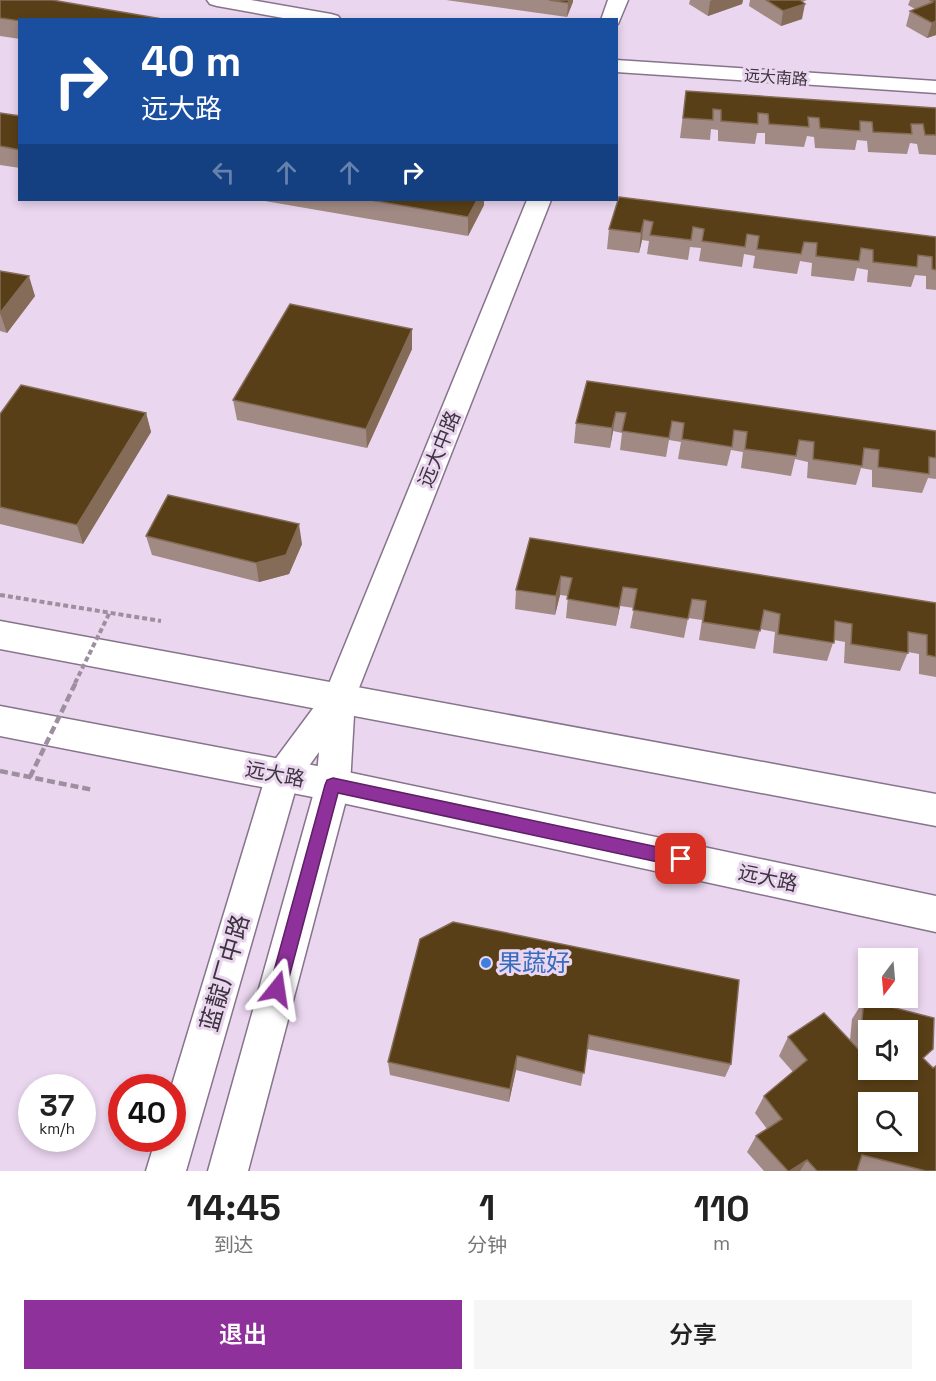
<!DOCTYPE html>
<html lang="zh">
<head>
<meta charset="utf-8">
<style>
  body { margin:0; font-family:"Space Grotesk","Noto Sans SC",sans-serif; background:#f6f6f6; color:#222; height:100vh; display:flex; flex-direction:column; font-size:22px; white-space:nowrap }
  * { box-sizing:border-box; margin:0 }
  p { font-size:20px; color:#767676 }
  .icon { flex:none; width:33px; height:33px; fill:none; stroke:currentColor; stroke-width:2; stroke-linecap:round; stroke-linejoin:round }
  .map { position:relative; height:1171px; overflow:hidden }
  .drawer { display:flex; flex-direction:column; background:#fff; flex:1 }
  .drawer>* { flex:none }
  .banner { position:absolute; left:18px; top:18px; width:600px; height:183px; border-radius:0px; box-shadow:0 3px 9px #0003; background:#1a4fa0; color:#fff; overflow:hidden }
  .needle { width:39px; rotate:196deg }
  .controls { position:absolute; left:858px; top:948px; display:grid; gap:12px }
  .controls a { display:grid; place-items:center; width:60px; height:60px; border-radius:0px; background:#fff; box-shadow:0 3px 9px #0003; font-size:30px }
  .speed { position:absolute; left:18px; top:1074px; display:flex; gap:12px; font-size:30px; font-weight:700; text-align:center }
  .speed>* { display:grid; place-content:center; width:78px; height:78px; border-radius:50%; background:#fff; box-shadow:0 3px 9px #0003; line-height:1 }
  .speed small { font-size:15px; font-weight:400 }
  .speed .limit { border:9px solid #d22; background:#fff; color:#111 }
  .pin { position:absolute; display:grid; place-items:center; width:51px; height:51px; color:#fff; margin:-26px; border-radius:12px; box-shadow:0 3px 9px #0006 }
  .me { position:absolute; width:66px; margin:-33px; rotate:15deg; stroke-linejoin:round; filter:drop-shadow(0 0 4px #0008) }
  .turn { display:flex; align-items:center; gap:21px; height:126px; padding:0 24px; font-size:27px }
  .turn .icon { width:78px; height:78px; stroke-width:2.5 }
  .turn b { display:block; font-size:42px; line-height:51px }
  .lanes { display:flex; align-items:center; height:57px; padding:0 24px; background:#0003; justify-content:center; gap:30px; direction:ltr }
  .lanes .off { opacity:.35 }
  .eta { display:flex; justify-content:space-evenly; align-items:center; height:102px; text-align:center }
  .eta b { font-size:36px; font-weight:600; line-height:42px }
  .primary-button { display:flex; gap:12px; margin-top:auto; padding:12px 24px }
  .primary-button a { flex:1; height:69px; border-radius:0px; background:#8f319b; color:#fff; font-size:24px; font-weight:600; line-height:69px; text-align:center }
  .primary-button a+a { background:#f6f6f6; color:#222 }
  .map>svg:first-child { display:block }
</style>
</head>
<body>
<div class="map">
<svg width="936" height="1171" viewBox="0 0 936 1171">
  <rect width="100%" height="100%" fill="#ead6ef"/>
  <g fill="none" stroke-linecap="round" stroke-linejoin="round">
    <defs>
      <path id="minor" d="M207,0h44l80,14 7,2 3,4h-47l-77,-14 -7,-2z
        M608,0h20l-10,24 -2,-4h-15z
        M616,60l320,21v12l-320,-21z
        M527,200h24l-196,498 -5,87 -102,386h-40l108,-386 3,-33 -21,29 -112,390h-40l10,-33h16l-1,-50 95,-313 5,-10 55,-74z"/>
      <path id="major" d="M0,621l936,173v32l-936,-177z
        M0,706l333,63 603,127v36l-603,-131 -333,-65z"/>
    </defs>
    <use href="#minor" stroke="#86748b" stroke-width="3"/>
    <use href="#major" stroke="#86748b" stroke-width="3"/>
    <path stroke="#9d8ea0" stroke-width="4" stroke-dasharray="5 3" stroke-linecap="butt" d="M0,595l161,26"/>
    <path stroke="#9d8ea0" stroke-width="4.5" stroke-dasharray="8 4" stroke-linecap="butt" d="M0,771l93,19"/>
    <use href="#minor" fill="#fff" fill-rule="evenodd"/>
    <use href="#major" fill="#fff" fill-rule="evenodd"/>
    <path stroke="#9d8ea0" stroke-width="4" stroke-dasharray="5 3" stroke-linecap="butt" d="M75,683l35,-71"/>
    <path stroke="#9d8ea0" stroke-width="4.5" stroke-dasharray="8 4" stroke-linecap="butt" d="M30,777l46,-95"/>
  </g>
  <path fill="#a18a83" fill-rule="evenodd" d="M0,0l20,20v19l-20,-3z
    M446,0h127l-6,17z
    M690,0h53l-1,4 -34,12 -19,-12z
    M750,0h57l-5,2v17l-21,7 -32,-20z
    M910,0h26v35l-9,3 -21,-12 4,-15 5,-2 -7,-4z
    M686,91l250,17v47l-17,-1 -2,-10 -7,-1 -3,11 -39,-2 -1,-11 -10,-1 -2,10 -40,-2 -1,-11 -7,-1 -3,11 -39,-3v-11h-8l-2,11 -37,-3v-11l-7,-1 -1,11 -30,-2z
    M0,113l20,3v52l-20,-3z
    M619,197l317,40v53l-10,-1v-13l-11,-1 -4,12 -44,-5 1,-12 -11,-2 -3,13 -43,-5 1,-13 -12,-2 -3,13 -44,-6 2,-12 -11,-2 -2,13 -43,-6 2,-13 -11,-1 -2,13 -41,-6 2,-13 -7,-1 -3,13 -32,-4 2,-20z
    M259,200h225v5l-16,31z
    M0,271l35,25 -28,37 -7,-2z
    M412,329v20l-45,99 -130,-28 -4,-20z
    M587,381l349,50v48l-8,-1 -6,15 -50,-6v-17l-11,-2 -5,17 -49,-7 1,-16 -13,-3 -4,17 -50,-8 2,-16 -12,-2 -4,16 -49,-7 3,-17 -12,-2 -3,17 -46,-7 2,-17 -9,-2 -3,17 -36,-5 2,-20z
    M146,413l5,19 -68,112 -83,-20v-110z
    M146,536l156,8 -13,30 -30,8 -107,-27z
    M530,538l406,65v74l-17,-3v-20l-11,-2 -8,19 -56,-8 1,-21 -11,-2 -7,21 -54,-8 2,-21 -15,-3 -5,20 -56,-9 3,-20 -14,-2 -4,20 -54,-10 4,-20 -14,-2 -4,20 -50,-8 2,-22 -8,-1 -5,20 -40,-6 1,-19z
    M420,939l311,125 -6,13 -138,-28 -6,37 -65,-16 -7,32 -119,-27 -2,-13z
    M864,1000l61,60 11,111h-172l-17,-19 9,-16 11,-7 -12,-16 9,-17 29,-24 -14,-16 9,-19 62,3 2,-21zM868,1030l40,40h-40z"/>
  <path fill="#846c58" d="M569,0h4v2l-6,15 1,-14z
    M712,0h31l-1,4 -34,12 2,-15z
    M805,4l-3,15 -21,7 2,-15z
    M936,21v14l-9,3 5,-15z
    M477,200h7v5l-16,31v-19z
    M644,220l-2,20 -3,13 2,-20z
    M29,276l6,20 -28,37 -7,-20z
    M412,329v20l-45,99 -1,-19z
    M616,412l-3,19 -3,17 2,-20z
    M146,413l5,19 -68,112 -6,-19z
    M299,524l3,20 -13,30 -30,8 -3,-19z
    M561,576l-1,19 -5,20 1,-19z
    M623,587l-3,19 -4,20 3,-18z
    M517,1056l-1,14 -7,32 1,-13z
    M807,1160l-7,11h-10z"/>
  <path fill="#583f17" stroke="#846c58" stroke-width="1.5" fill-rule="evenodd" d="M0,0h52l116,20h-148v1l-20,-3z
    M549,0h20l-1,3z
    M766,0h34l5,4 -22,7z
    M930,0h6v21l-4,2 -22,-12 23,-9z
    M686,91l250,17v27h-11l-2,-11h-12l1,10 -39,-2 -1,-10 -12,-1v10l-40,-3 -1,-10 -11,-1 1,10 -40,-3 -1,-10 -10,-1v11l-37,-3v-11l-8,-1v11l-30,-2z
    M0,113l20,3v34l-20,-4z
    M619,197l317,40v33l-4,-1v-12l-14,-2 -1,12 -44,-5v-12l-12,-2 -2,13 -43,-5 1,-13 -13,-1 -3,12 -44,-5 2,-13 -12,-2 -2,13 -43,-6 2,-12 -11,-2 -2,13 -41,-5 3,-13 -9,-2 -3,13 -32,-4z
    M370,200h107l-9,17z
    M0,271l29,5 -29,37z
    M290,304l122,25 -46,100 -133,-29z
    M587,381l349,50v27l-7,-1v17l-51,-7 1,-17 -15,-2 -2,18 -49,-7 1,-17 -15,-2 -3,16 -51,-7 2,-17 -13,-2 -2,17 -50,-8 2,-16 -12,-2 -3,17 -47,-7 4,-18 -10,-1 -4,16 -36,-5z
    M21,385l125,28 -69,112 -77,-18v-93z
    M168,495l131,29 -13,31 -30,8 -110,-27z
    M530,538l406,65v54l-9,-2v-20l-19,-3v21l-57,-9 1,-20 -17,-3 -1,22 -56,-9 2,-20 -16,-4 -4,21 -57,-9 3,-21 -14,-2 -4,20 -55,-9 4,-21 -14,-2 -4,21 -52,-9 5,-21 -11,-2 -5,20 -40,-6z
    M453,922l286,58 -8,84 -142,-29 -5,38 -67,-17 -7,33 -122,-27 32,-123z
    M864,1000l70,18 -1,31 -10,9 10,10 3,-2v105h-10l-64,-16 -5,16h-40l-10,-11 -17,11h-2l-32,-35 26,-17 -18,-23 43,-36 -19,-23 36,-24 38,40 6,-4v21h40v-40h-40v11l-7,-12zM868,1102h40v40h-40z"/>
  <path fill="#8f319b" stroke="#5d2065" stroke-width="1.5" d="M333,778l348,74 5,2 3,5 -3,5 -5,3 -343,-74 -52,196 -3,6 -6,3 -6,-3 -2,-6 56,-204 2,-5z"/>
  <circle fill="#3f7fe0" stroke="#ead6ef" stroke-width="2" cx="486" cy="963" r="6"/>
  <g text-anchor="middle" stroke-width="6" stroke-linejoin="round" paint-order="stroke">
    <g font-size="16" fill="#3c343e" stroke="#ead6ef">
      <text transform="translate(776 77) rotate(4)" y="6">远大南路</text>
    </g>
    <g font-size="20" fill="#3c343e" stroke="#ead6ef">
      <text transform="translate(439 449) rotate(-68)" y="7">远大中路</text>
      <text transform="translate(275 774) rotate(11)" y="7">远大路</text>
      <text transform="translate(768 878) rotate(12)" y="7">远大路</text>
    </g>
    <g font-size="24" fill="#366cbe" stroke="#ead6ef" text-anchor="start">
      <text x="498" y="971">果蔬好</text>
    </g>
    <g font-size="24" fill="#3c343e" stroke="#ead6ef">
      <text transform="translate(225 973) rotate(-74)" y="8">蓝靛厂中路</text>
    </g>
  </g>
</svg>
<div class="controls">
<a><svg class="needle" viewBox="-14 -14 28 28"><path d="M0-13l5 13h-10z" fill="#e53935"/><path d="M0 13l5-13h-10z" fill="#767676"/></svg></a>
<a><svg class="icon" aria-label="sound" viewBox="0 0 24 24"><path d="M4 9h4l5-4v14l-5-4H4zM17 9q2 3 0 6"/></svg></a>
<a><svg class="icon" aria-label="search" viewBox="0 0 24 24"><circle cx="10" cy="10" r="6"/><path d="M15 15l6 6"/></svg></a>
</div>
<div class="speed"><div>37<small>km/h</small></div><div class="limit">40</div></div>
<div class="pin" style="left:681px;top:859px;background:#d93025"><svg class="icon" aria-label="arrive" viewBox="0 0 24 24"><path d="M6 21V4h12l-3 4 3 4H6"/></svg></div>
<svg class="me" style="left:277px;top:989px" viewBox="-20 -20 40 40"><path d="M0-17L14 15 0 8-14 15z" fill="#8f319b" stroke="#fff" stroke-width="4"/></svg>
<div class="banner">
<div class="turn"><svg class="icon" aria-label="right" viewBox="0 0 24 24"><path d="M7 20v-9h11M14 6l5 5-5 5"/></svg><div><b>40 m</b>远大路</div></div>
<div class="lanes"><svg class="icon off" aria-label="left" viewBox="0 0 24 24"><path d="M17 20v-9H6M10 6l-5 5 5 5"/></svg><svg class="icon off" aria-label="ahead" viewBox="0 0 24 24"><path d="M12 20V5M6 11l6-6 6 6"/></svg><svg class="icon off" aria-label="ahead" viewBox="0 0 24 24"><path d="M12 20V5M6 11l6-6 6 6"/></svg><svg class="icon" aria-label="right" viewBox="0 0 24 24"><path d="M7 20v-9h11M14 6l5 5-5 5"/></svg></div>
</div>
</div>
<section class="drawer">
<div class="eta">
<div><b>14:45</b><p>到达</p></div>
<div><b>1</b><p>分钟</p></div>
<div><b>110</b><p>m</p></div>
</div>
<div class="primary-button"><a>退出</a><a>分享</a></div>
</section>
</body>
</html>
